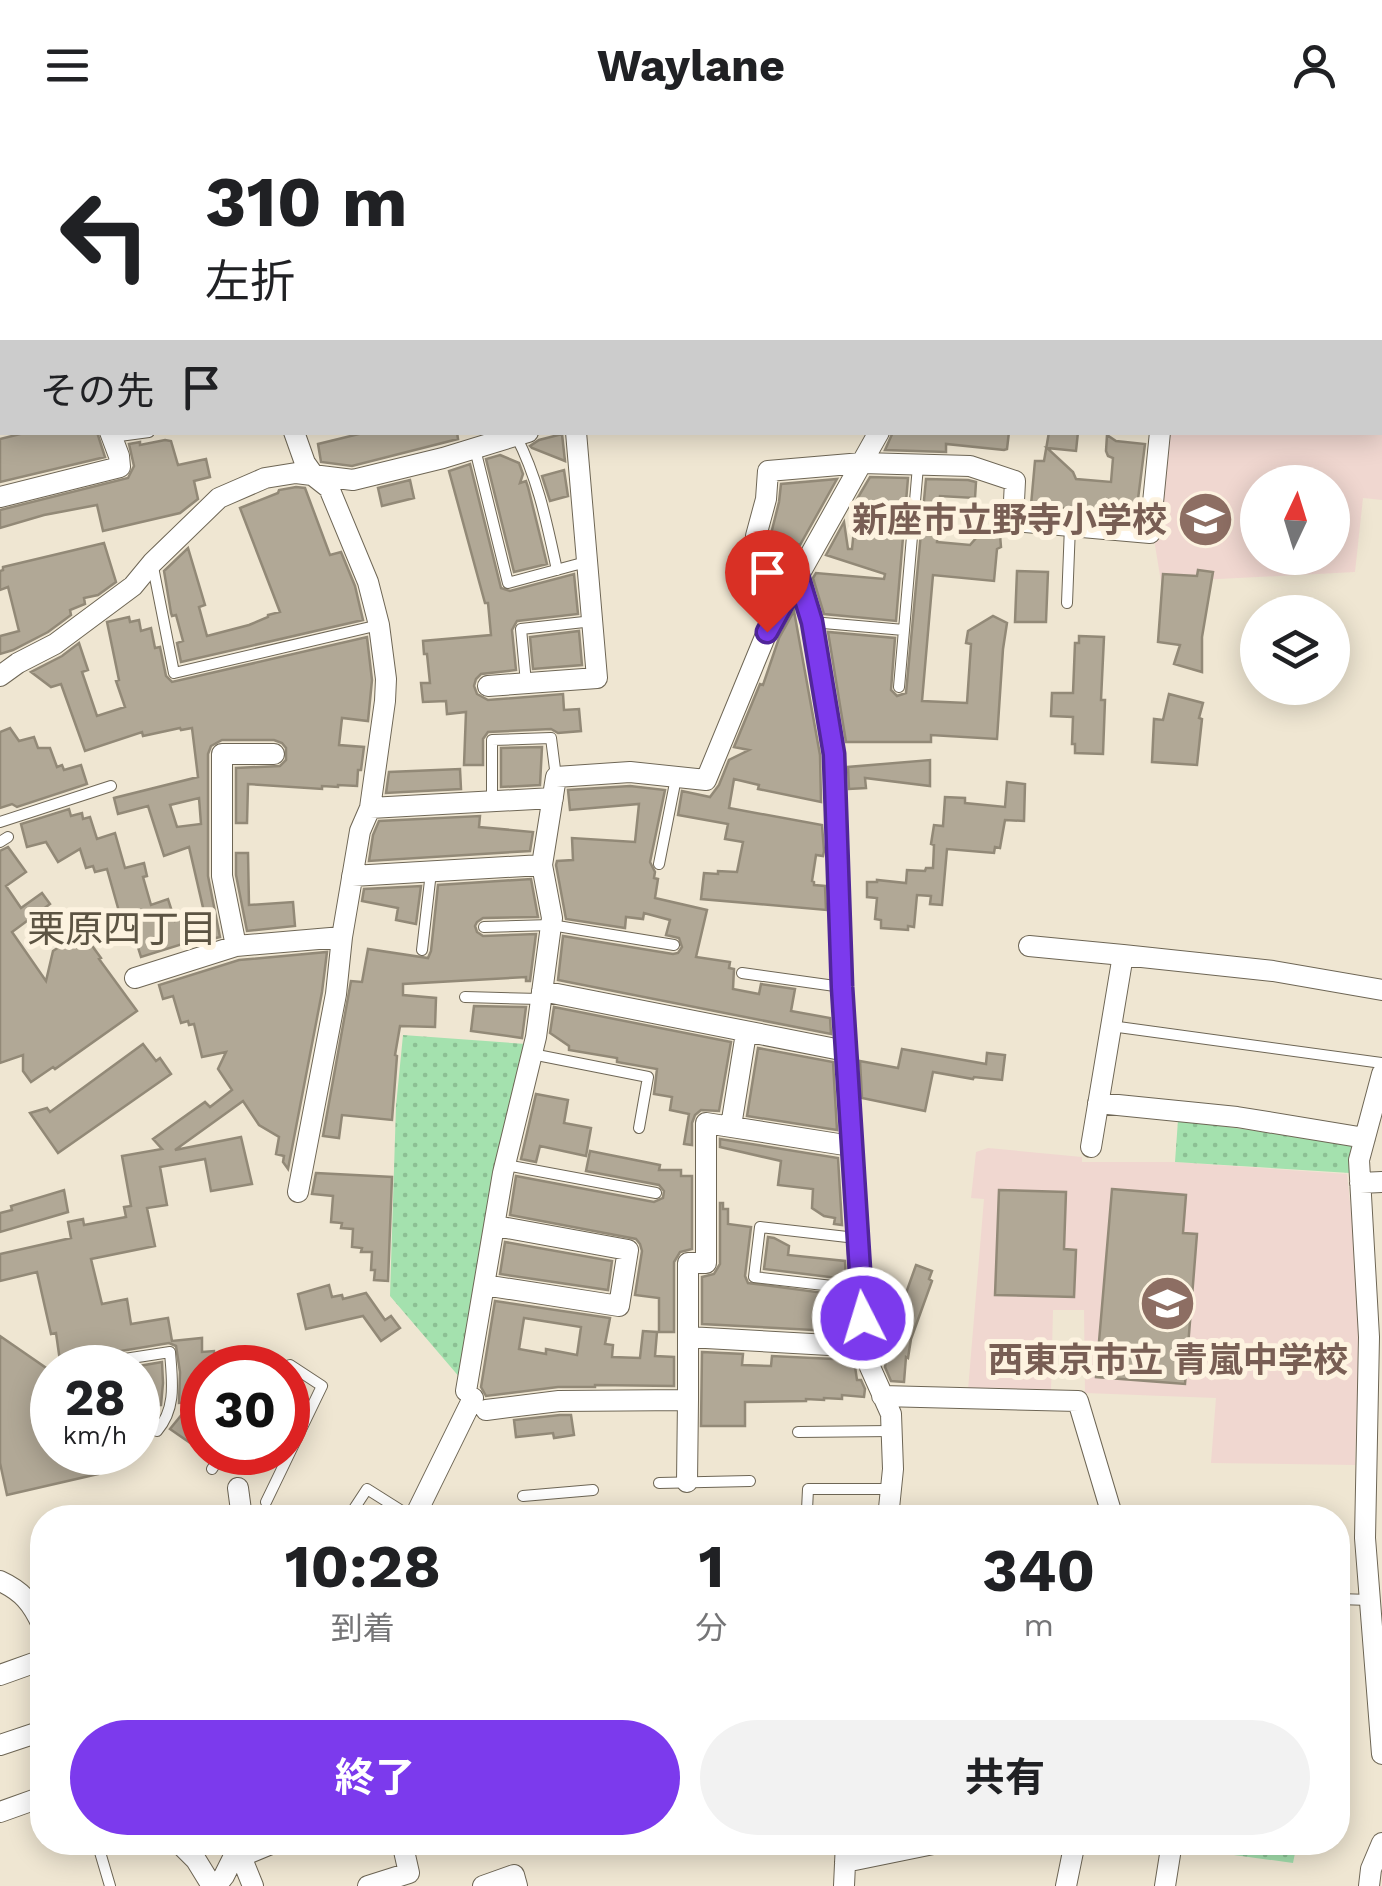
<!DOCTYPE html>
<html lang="ja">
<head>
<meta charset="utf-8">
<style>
  body { margin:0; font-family:"Work Sans","Noto Sans JP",sans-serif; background:#f2f2f2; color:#202124; height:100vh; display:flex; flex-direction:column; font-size:38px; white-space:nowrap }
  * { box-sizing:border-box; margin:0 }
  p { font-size:32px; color:#757577 }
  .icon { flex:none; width:55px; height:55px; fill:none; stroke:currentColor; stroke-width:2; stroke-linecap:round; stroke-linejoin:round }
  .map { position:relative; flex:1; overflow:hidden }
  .drawer { position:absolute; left:30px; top:1375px; width:1320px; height:350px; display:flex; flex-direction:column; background:#fff; border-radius:40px; box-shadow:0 5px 25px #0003 }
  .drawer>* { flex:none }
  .banner { position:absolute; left:0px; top:0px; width:1382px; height:305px; box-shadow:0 5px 25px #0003; background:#fff; color:#202124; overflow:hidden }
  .needle { width:65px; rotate:4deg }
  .controls { position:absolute; left:1240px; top:335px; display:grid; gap:20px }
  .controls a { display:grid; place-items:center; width:110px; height:110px; border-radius:50%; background:#fff; box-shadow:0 5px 25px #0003; font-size:50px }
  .speed { position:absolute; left:30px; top:1215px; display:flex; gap:20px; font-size:50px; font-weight:700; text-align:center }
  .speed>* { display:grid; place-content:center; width:130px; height:130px; border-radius:50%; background:#fff; box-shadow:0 5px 25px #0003; line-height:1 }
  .speed small { font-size:25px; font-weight:400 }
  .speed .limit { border:15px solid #d22; background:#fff; color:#111 }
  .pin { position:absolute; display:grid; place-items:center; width:85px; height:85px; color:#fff; margin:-102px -42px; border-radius:50% 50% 50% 0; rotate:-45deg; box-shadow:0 0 10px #0007 }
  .pin .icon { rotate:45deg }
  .me { position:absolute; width:110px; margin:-55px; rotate:355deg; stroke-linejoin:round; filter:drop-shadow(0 0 8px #0008) }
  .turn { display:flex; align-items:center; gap:35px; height:210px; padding:0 40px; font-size:45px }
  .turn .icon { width:130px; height:130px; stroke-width:2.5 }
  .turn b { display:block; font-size:70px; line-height:85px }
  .then { display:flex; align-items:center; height:95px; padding:0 40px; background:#0003; gap:20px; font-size:38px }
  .eta { display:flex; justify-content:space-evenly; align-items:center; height:170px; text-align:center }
  .eta b { font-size:60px; font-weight:700; line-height:70px }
  .primary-button { display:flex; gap:20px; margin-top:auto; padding:20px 40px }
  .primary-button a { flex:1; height:115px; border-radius:60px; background:#7c3aed; color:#fff; font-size:40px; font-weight:700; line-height:115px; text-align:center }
  .primary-button a+a { background:#f2f2f2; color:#202124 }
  header { display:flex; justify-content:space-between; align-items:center; height:130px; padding:0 40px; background:#fff; font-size:45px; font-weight:700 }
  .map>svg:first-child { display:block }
</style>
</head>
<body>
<header><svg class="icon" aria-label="menu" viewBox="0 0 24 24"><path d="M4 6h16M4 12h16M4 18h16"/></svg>Waylane<svg class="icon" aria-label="person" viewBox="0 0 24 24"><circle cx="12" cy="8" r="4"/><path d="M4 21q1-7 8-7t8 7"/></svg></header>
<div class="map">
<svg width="1382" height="1756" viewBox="0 0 1382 1756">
  <defs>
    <pattern id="park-dots" width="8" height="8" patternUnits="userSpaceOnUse" patternTransform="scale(2.5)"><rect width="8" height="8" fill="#a4e1ae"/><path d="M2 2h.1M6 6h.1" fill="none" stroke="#8cc094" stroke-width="1.8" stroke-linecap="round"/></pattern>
  </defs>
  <rect width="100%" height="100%" fill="#efe6d2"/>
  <path fill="#f0d7d0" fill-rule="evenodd" d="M1380,293l2,1v76l-19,-2 -8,74 -194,10 -7,-43 8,-106 218,-1zM1258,352h74v76h-74z
    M988,1018l94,9v5h93l172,12 13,124 -5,167 -144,-2 5,-65 -131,-5 -1,-83h-31l-2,82 -83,-2 16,-191 -13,-1 5,-46z"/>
  <path fill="url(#park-dots)" d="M403,905l123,9 -65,335 -71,-83 6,-190z
    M1178,990l174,24 -2,29 -175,-11z
    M1177,1712l120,1 -4,20 -117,-16z"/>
  <path fill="#b1a896" stroke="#928977" stroke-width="2.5" fill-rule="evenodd" d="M28,302h69l8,25 -105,25v-43z
    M367,302h90l1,7 -106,27 -31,-4 -3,-18z
    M893,302h116l-2,17 -3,1 -58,-6v8l-61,-2z
    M1049,302h29l-2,19 -29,-3 26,24 3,7 35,3 2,-24 -5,-2 -2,-5 1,-16 9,6 29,3 -9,71 -105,-10 4,-44h9z
    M562,304l3,27 -33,-13 -2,-2 9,-6z
    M165,310l6,1 7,24 28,-6 4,18 -16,4 4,18 -18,14 -77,18 -6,-26 -53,10 -44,13v-18l128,-32 6,-12 -5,-22 11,-2v3z
    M500,325l19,8 4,11 -3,9 6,-2 2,6 19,77 -33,8 -28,-113z
    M470,334l31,124 9,3 64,-17 4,40 -61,7 -5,9 4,40 -35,4 -5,5 -2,7 3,8 11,6 75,-6 1,16 15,-1 2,22 -23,2 -7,-4 -63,3 -5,7v26h-19l2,-53 -19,2 -1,-13 -23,1 -2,-19h9l-3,-29h-3l-1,-13 68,-6 -3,-32h-3l-36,-132z
    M564,340l4,26 -18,5 -8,-25z
    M870,347l38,1 -12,143 -72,-7 -11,-36 3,-5 68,6 1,-5 -59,-19 18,-33 4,27h4l5,-50z
    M837,349l-37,66 -29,-11 8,-32 2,-18z
    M926,349l42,1 8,2 -1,16 -35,-2 -3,46 33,3 7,-8 23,-2 1,12 -4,2 -3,32 -61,-6 -11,126 45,2 4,-59 -5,-1 2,-12 25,-15 14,7 -4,26 -6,90 -66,-4v7h-85l-18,-110 67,6 -4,52 6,6 9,-3z
    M410,350l4,18 -32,8 -4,-18z
    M296,357l9,1 25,67 11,-3 14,34 8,34 -182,42 -4,-19 6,-2 -7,-26 -4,1 -1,-3 -7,-42 24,-23 17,57 -6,2 8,29 42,-11 19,-8v-2l12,-3 -40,-104 38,-15 1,-3z
    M104,413l12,39 -18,13 -14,3 1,6 -15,6 1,5 -23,17 -35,18 -13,4v-18l19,-5 -11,-44 -8,3v-19l3,-1v-3z
    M1198,440l15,2 -11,65v35l-28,-8 6,-19 -22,-3 5,-68 34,2z
    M1017,441l31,1 -2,50h-31z
    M794,481l26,144 1,47 -63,-13 1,-4 -25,-6 -5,29 93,17 2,26 -1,5 -7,-1 -4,26 2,1v3l11,1 1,24 -125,-11 3,-26 14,1v-3l19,1 6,-30 -18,-3 3,-15 -50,-9 4,-24 28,6 9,-12 10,-25 20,-10 -15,-3 26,-63 3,1 16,-47z
    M129,487l1,5 9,-2 2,11 10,-3 4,20 5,-1 6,29 6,6 195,-45 5,43 -4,41 -26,-3 -3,27 25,2 -3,23h-3l-1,16 -19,-1v2l-16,-1v3l-74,-5 -1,39h-11v-55l44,-2 6,-6v-12l-4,-5 -8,-3h-52l-11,6 -3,8v122l12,61 -8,2 -1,-4 -70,22 -10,-32 -19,6 -4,-13 12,-3 -13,-46 -12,3 -2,-6 -7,2 -6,-19 -22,13 -12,-20 -19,5 -6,-23 48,-15 2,7 11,-3 1,6 7,-2 7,22 18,-6 10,35 19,-5 3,13 -4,1 8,28 17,-6 7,22 29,-9 -15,-65 -25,9 -16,-50 -30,8 -4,-16 84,-21 -6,-49 -11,2 -1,-2 -37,8 -1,-4 -57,19 -24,-67 -10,3 -20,-15 31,-16 17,-13 9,27 -6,2 15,44 28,-9 -9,-26 3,-1 -12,-58zM199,668l2,26 -24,3 -7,-22z
    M579,501l3,34 -49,4 -3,-32z
    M1079,506l25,1 -3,63h4l-2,54 -28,-1v-9h-3l1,-27 -22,-1 1,-23h21l2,-50h4z
    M1169,564l34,9 -4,15 3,1 -5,46 -45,-3 2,-43 9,1z
    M10,598l9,13 15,-4 4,11h12l7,19 5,-2 2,5 17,-5 6,19 -70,23 -5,-3 -12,4v-76z
    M542,617l-2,38 -39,2v-39z
    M930,630v26l-65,-8 1,10 -17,1 -1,-22z
    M460,639l1,20 -75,4 3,-21z
    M1007,652l18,2 -1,37 -19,-1 -5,28 -5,-1 -1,6 -47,-4 -5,56 -12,-1 1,-8 -14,-1 -3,32 -6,-1v4l-27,-2v-8l-6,-1 2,-21 -10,-1v-15h10v-2l29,3 1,-13 18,1 1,-3h7l1,-23 -3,-1 3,-19 9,1 2,-29 20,1v5l40,4z
    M630,656l35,4 -15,72 5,10 -1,6 4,1 -3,19 52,12 -11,47 34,5 -1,6 5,1 -1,20 26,5 2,-10 34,5 -4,22 39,7 1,16 -273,-54 5,-44 110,18 5,-1 4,-6 -3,-9 -13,-3 4,-15 -26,-7 -1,6 -17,-2 -1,11 -59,-9 -10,-54 1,-4 16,-1 -1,-22 63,4 4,-38 -69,6 -2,-20z
    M480,686l-1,11 54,5 -3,19 -161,10 4,-26 6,-14z
    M8,717l18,25 -20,14 15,22 21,-15 8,11 -38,28 34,49 7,-30 23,-15 17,11 8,11 -2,1 38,52 -82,58 -2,-2 -22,15 -8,-11v-16l-23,8v-212z
    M236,723h12l1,52 44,-3 2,24 -48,5 -11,-56z
    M531,749l7,38 -55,1 -6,4 -2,4 2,6 6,4 53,-2 -6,47h-4v-4l-123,7v11l33,3 -1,29 -35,-1 -5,29 2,1 -5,64 -50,-5 -3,23 -16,-2 28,-155 11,1 6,-33 60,9 3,-7 7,-66z
    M421,756l-5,38 -20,-4 2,-12 -36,-7 2,-12z
    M327,822l-5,40 -34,177 -5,-7 1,-6 -8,-2 3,-17 -20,-12 -16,-24 -68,49 66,-13 11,47 -41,7 -6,-32 -45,8 7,38 -20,3 8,38 -64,13 11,45 25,-5 4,25 37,-6 4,23 30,-3v14l12,-1 2,17h-14v83l-32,-22 22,-27 -13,1 1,-31 -4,-26 -7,-3 -109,18 -4,-28 -5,1 -14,-62 -37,9v-27l71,-16 -3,-16 15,-3 1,6 42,-8 -2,-10 7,-1 -9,-50 40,-7 -9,-10 52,-37 5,5 22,-17 -14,-21 8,-17 -24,5 -8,-33 -5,1 -1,-4 -7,2 -8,-27 -10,3 -4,-14 80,-25z
    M474,876l52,1 -4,31 -51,-7z
    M554,877l177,35 -12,69 -18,-1 -6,5 -3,8v22l-8,-1 5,-30 -19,-4 2,-13 -18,-3 3,-25 -40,-7v-4l-48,-8v-4l-19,-13z
    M143,914l13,17 4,-3 11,16 -113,79 -28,-40 17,-5 3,4z
    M758,918l75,14 4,68 -90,-14z
    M902,919l84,15 1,-11 18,2 -3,25 -28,-3 -1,2 -40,-7 -8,39 -63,-13 -2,-37 38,7z
    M536,964l32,6 -4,23 27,5 -5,28 -46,-10 -4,16 -15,-3z
    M720,1009l118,19 4,67 -8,-1 1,-6 -11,-2 -12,-8 1,-19 -35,-4 3,-24 -61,-14z
    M590,1021l70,14 -1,5h22v6h11v73l-12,3 -6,10v70h-15v-34l-24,-3 7,-44 -2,-7 -4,-5 -126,-24 6,-39 138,26 9,-4 1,-7 -5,-6 -73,-14z
    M316,1043l76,4 -4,104 -14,-1 1,-10h-4l1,-18h-11l1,-4 -10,-1 1,-18 -12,-1 1,-5 -11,-1 2,-26 -21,-2z
    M1112,1059l74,6 -3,38 14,1 -12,150 -89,-7z
    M64,1060l4,22 -68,20v-19l12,-3 -1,-4z
    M999,1060l67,2 -2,57 12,1 -2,47 -79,-2z
    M720,1073h3v6h5v15l23,3 -6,49 3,7 99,13 3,36 -148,-8v-47l12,-3 6,-10z
    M768,1107l6,1 15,8 -1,9 57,6 1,18 -82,-10z
    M505,1112l107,19 -4,29 -108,-16z
    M916,1135l16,6 -3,8 3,2 -21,58 -3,19 -2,-1 -2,25 -13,-1 -6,-14 5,-29z
    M329,1155l3,12 10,-2 1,4 23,-6 19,27 6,-4 9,12 -19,13 -18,-25 -57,13 -8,-35z
    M495,1171l115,17 -5,26 8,1 -1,12 28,1 3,-27 14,1 -2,24 19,1v29l-79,-1v2h-37l-72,9 -5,-9zM524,1188l57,9 -4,28 -31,-6v5l-27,-5z
    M0,1206l52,36v80h41l5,22 -91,21 -7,-32z
    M702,1222l41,2 -1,11 29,1 1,-10 82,4 3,20h4l4,9 -1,8 -22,-2v4l-18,-1v2l-18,-1v2l-61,1v24h-44z
    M162,1232l1,21 -2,22 -22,1 -1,-38h-11z
    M560,1285h11l3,20 -20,3 -1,-5 -37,4 -2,-17z"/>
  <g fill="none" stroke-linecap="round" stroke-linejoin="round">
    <defs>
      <path id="lane" d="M1066,2v-2
        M0,298h2
        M516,306c22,42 31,88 41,134
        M112,307l37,-5
        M475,319l33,134 78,-21
        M153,437l21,106 205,-48
        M1067,473l3,-77
        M812,492l92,8 14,-164
        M526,553l-5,-54 72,-8
        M899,557l5,-57
        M492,671v-61l59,-2 5,39
        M0,692l111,-36
        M0,712l8,-5
        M659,734l17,-86
        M484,797l67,-2 123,20
        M422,820l9,-78
        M742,843l100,14
        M465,867l75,2
        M1111,896l271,37
        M532,924l116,23 -9,51
        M506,1035l150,28
        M856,1108l-96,-11 -6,50 105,12
        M84,1238l2,-3 84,-13c2,28 7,56 -13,79
        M798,1302l93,-1
        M212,1339l11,-17
        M659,1353l91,-2
        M523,1366l70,-6
        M266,1372l56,-116 -32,-21 -8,3
        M807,1380l1,-21h82
        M348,1388l19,-29 46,29
        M1338,1469l32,1
        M97,1712l13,44
        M243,1731l46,-19"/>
      <path id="street" d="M223,0v2
        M1295,0v2
        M374,2l5,-2
        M497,2l4,-2
        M978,2v-2
        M0,162l2,-1
        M0,209h2
        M0,247h2
        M294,302l11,31 10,14 14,11 39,94 11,43 7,54 -1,22 -15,107 -10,23 -18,106 -6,57 -38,198
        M0,367l120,-30 -1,-11 -9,-24
        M805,432l-48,-18 -1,-8 10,-37 2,-28 94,-8 108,3 45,15 -2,40 137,12 10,-101
        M798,446l14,46 22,132 8,233 18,303 5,57 5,20 21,47 2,55 -5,49
        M0,546l18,-13 37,-19 78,-58 19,-23 67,-65 46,-20 31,-5 57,7 90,-22 85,-26
        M488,556l109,-8 -21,-246
        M370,678l183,-10
        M352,746l190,-11
        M236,816l-14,-70v-122h52
        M1029,816l94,9
        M135,848l101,-32 106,-9
        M542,861l304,60
        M1382,944l-23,86 10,177 -4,201 17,216
        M1098,973l139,14 128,21
        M731,996l15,-93
        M1091,1017l32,-192 150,16 109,19
        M1360,1053l22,-1
        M484,1155l135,21 9,-56 -132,-24
        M688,1207v-74h18v-140l145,23
        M466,1261l37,-218 33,-136 16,-119 -10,-53 14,-88 74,-5 76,8 61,-148 112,-200
        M882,1266l196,5 35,117
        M486,1280l73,-9 129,-1v-63l177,10
        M687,1352l1,-82
        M238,1358l4,30
        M414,1388l59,-120
        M0,1451c22,10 32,22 42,44
        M0,1545l42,-15
        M0,1615l42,-14
        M0,1682l42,-15
        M178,1712l18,18 16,26
        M238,1719l15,37
        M845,1732l98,-20
        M216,1756l8,-10 17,-34
        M368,1756l41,-13 -7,-31
        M483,1756l31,-11 3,11
        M844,1756l2,-44
        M1066,1756l9,-44
        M1165,1756l7,-44
        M1369,1756l2,-17 11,-26"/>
      <path id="primary" d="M524,0l4,2
        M1380,162h2"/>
    </defs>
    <use href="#lane" stroke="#6e6655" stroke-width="12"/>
    <use href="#street" stroke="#6e6655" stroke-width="22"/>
    <use href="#primary" stroke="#fff" stroke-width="32"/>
    <use href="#lane" stroke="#fff" stroke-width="10"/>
    <use href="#street" stroke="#fff" stroke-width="20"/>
    <use href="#primary" stroke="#fbc7c8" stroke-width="30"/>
  </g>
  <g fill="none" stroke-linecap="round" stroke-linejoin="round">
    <defs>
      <path id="route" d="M767,502l31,-56 14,46 22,132 8,233 21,331"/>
    </defs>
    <use href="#route" stroke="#51269a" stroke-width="25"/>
    <use href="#route" stroke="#7c3aed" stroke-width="18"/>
  </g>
  <defs>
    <symbol id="school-disc" viewBox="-11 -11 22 22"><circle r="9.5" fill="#8d6e63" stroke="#fdf3e0"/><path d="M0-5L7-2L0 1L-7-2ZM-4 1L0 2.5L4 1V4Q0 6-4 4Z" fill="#fff"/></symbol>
  </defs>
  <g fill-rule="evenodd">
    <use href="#school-disc" x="1174" y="358" width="63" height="63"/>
    <use href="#school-disc" x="1136" y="1142" width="63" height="63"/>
  </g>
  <g text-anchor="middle" stroke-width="10" stroke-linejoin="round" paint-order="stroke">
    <g font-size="35" font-weight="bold" fill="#785e54" stroke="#fdf3e0" text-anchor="end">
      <text x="1167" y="402">新座市立野寺小学校</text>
      <text x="1168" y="1242" text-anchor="middle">西東京市立 青嵐中学校</text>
    </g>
    <g font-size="38" fill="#5c5443" stroke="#fdf3e0">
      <text x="122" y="812">栗原四丁目</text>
    </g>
  </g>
</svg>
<div class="controls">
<a><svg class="needle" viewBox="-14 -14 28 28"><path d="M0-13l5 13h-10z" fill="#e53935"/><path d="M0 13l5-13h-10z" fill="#757577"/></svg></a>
<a><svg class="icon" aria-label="layers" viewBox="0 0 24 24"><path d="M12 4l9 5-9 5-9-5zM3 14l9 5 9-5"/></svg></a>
</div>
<div class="speed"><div>28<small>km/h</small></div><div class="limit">30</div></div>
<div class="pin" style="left:767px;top:502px;background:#d93025"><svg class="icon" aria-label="arrive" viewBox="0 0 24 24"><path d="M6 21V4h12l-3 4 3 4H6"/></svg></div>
<svg class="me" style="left:863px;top:1188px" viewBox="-20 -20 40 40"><circle r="17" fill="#7c3aed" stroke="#fff" stroke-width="3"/><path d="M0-11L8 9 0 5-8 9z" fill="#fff"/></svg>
<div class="banner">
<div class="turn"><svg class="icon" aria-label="left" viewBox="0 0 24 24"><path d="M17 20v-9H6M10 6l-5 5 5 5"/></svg><div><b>310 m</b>左折</div></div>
<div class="then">その先<svg class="icon" aria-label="arrive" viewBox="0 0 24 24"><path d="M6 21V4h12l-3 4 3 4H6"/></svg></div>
</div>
<section class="drawer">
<div class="eta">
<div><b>10:28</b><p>到着</p></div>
<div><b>1</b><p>分</p></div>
<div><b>340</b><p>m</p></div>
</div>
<div class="primary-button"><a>終了</a><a>共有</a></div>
</section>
</div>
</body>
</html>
